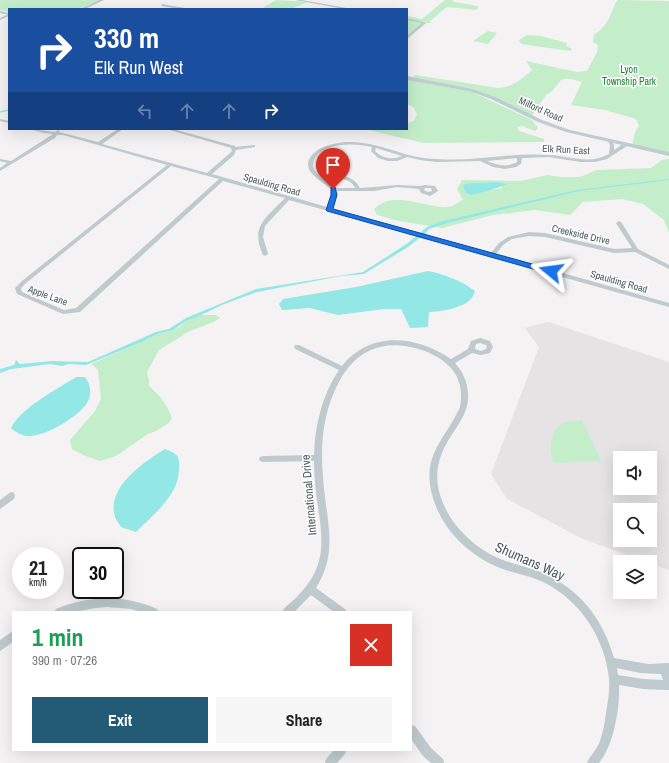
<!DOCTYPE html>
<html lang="en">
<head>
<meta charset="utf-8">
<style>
  body { margin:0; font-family:"Archivo Narrow",sans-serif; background:#f6f6f6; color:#222; height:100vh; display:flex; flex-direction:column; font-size:15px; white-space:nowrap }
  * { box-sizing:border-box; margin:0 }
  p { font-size:13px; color:#767676 }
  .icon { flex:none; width:22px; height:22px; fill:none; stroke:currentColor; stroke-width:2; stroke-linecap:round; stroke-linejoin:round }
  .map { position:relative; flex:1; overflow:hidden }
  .drawer { position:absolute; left:12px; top:611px; width:400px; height:140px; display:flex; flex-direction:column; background:#fff; border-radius:0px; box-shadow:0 4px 16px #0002 }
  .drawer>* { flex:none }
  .top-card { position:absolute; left:8px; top:8px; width:400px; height:122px; border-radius:0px; box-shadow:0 4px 16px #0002; background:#1a4fa0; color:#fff; overflow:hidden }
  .fabs { position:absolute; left:613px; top:451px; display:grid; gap:8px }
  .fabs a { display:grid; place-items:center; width:44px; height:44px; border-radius:0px; background:#fff; box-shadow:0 4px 16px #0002; font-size:20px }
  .speed { position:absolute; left:12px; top:547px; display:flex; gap:8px; font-size:20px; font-weight:700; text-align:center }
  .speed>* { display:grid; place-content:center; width:52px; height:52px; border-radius:50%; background:#fff; box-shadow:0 4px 16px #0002; line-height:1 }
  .speed small { font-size:10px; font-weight:400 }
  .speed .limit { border:2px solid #111; border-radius:6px; background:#fff; color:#111 }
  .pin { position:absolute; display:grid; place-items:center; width:34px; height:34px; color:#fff; margin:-41px -17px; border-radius:50% 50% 50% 0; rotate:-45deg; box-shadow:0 0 4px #0007 }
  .pin .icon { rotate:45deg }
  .me { position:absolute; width:44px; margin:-22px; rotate:286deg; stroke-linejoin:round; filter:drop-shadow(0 0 3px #0008) }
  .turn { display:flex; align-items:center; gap:14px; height:84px; padding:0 20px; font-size:18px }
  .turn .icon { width:52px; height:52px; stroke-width:2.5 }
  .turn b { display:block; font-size:28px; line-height:34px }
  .lanes { display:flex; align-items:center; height:38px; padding:0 20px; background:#0003; justify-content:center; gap:20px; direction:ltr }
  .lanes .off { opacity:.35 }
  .round { display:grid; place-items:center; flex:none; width:42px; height:42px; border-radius:0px; background:#f6f6f6 }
  .headline { display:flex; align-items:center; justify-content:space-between; height:68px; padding:0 20px }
  h1 { font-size:24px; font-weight:700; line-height:30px; color:#1e9e55 }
  .button { display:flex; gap:8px; margin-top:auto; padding:8px 20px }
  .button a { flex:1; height:46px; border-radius:0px; background:#235b76; color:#fff; font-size:16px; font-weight:700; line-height:46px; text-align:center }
  .button a+a { background:#f6f6f6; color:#222 }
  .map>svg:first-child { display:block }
</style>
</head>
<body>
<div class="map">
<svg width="669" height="763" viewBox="0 0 669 763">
  <rect width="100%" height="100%" fill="#f4f2f2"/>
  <path fill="#e5e3e4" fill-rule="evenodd" d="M548,322l121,40v208l-86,-31 -76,-40 -16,-25 48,-127 -14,-19zM620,458h30v30h-30zM620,510h30v30h-30z"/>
  <path fill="#c4eeca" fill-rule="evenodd" d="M0,0h99l-21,9h-69v3l-9,-2z
    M276,0l31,2 -16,7h-26l-1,-2z
    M445,0h7l3,2 23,4v2l-2,2 -29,-3 -17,14 1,2h-7l-17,15v-22l15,3z
    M618,0l51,1v153l-37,-8 3,-14 4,-6 -3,-7 -31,-9 -34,-5 11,-23c-8,-2 -13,-5 -21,-2l-9,11 -6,4 -15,22 -38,-19 -23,-8 -58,-11 3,-4 83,13c17,-2 21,-7 34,-18l-6,-9 51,11 10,-1 10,-19 1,-7 -5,-3 1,-7c10,-7 13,-12 18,-23 2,-5 2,-8 6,-12z
    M488,31l9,2 -9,11 -15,-3z
    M527,35l14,1 26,7 -1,3 6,3 -2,2 -49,-7 -2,-4z
    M407,79l63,12 62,29 6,8 -3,3 -13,-5 -5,1 2,4 25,8v3l-120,1 -60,-14h43v-6l7,-2 3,-7 -4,-7 -6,-3z
    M669,159v74l-5,-13 -21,-16 -21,-5 -39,3 -13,13 -35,-5 -42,5 -51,13 -43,-7 -22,-6 -3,-6c19,-20 52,0 75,-2 5,-1 9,-5 14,-7l-6,-11 5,-9 59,1 26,-6 14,2h19l17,-7 54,-2 11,-8zM497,182l6,6 -15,2 -12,4 -6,-11z
    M200,315h16l4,3 -6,4 -24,9 -31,19 -12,22 2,8v6c12,11 17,17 23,32l-3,5 -13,8 -8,3 -32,22 -16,5 -17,-6 -11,-6 -2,-9 25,-29 6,-12 -3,-29 -7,-6 51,-22 18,-9 18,-5 10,-8z
    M582,420l19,41 -48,2c-3,-15 -5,-30 10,-40 5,-2 14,-2 19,-3z"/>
  <path fill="#93e8e5" d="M669,179v1l-90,11 -132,32 -18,6 -3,4 -18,14 -44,27 -23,2 -84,16 -35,13 -27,13 -7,2 -15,10 -13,3 -18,9 -56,23 -17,-1 -7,2 -12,-2 -39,5 -11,4v-4l14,-4 2,-5 4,4 32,-3 36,1 68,-30 13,-3 17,-11 70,-29 107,-17 45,-29 19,-16 16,-6 134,-31z
    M497,182l10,2c-3,2 -32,11 -36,11 -2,-1 -4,-2 -6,-3l-2,-7 7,-2z
    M428,271c16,3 34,10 47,20 -1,3 -3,7 -5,9 -8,8 -30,12 -41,12l-1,15 -18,1 -9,-19h-17l-46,6 -28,-7 -28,2 -3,-6 4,-5 73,-12z
    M76,377h9c6,7 7,18 2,26 -9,14 -40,32 -56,33 -8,1 -14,-3 -20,-8 11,-21 45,-38 65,-51z
    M165,449c13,5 15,7 14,21 -1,26 -26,45 -43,62l-15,-5c-2,-3 -5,-7 -6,-10 -9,-30 29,-55 50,-68z"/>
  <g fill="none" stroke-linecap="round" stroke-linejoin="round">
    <path stroke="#93e8e5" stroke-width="1.5" d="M0,112l9,-2"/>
    <path fill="#becacd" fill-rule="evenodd" d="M99,0h5l-19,9h-5z
      M295,0h7l50,9h-8z
      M162,4l23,4 2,1h-7l-19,-3z
      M9,14v2l-9,4v-2z
      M407,18l19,5 -19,16v-3l15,-13 -15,-3z
      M0,119l9,2v2l-9,-2z
      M29,129l26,3 3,-2 2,1 -1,1 39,10 20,-13h5l-21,15 105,29 23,-20 2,-2 -1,-3 -65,-19h7l62,17v1l20,-2v2l-19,3 -2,5 -22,19 115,33 4,-12v-6c-11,-9 -34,-20 -17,-36 5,-5 12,-7 19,-9 28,-7 53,5 80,12 8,2 16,3 24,3 38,3 75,-7 112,-4 21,1 41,10 60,-1l1,-9 -2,-4v-1l4,1 2,4v5l9,-6h4v2l-20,13 -12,3h-14l-33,-5 -26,1 -1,6 -5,3 -11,2 -12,-2 -13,-6 -44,1 -16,-2 -13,-3 -10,4h-9l-10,-3 -7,-7 1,-4c-16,-4 -50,-5 -58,13 -4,8 3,14 8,18 14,-3 31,-5 38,10l14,-1 23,-2 23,1 5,-1 10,1 3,5 -8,5 -9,-3 -2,-4 -22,-2 -23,4h-38l1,4 -5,13 159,45 8,-10 9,-6 21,-5 16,1 69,16 18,-1 -16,-25 3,-2 2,1 17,27 31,16v4l-34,-17 -21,1 -69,-16 -16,-1 -17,3 -9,6 -7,9 173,49v4l-380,-107 -24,26 -2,11 5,17 -3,2 -2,-1c-13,-29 3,-37 22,-57l-62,-17 -143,131 -17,2 -46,-20 -2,-6 7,-7 145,-116 -104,-30h-6l-2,3 -55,33v-3l7,-5 -7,-2v-2l11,2 42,-27 -9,-1zM376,148l26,8c-9,4 -19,3 -27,-5zM517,158v4c-11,6 -20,3 -30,-1zM171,166l48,13 -143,129 -12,2 -42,-18 -1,-4 5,-5zM337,179c8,0 14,1 18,9h-20l-9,-8zM426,188h5l1,3 -3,1 -4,-1 -1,-2z
      M480,338l10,3 3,6 -3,6 -9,2 -9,-2 -17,10c8,9 12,18 13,30 2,24 -18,39 -26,60 -7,16 -6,34 1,50 10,25 35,48 60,57 16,6 33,8 48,17 33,17 53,46 63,81l34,6 21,-1v27l-26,-1 -24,-4c1,23 -5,60 -20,78h-12c3,-8 10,-13 13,-22 3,-9 5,-19 6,-28 2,-12 4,-23 3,-34 -4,-41 -29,-79 -66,-97 -13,-6 -27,-8 -40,-13 -28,-10 -53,-32 -65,-58 -7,-15 -11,-33 -7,-49 5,-19 18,-32 26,-49 4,-6 4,-12 4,-20 -1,-22 -17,-34 -36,-42 -16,-6 -38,-9 -54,-1 -14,6 -25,18 -32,32 -16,29 -19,63 -16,95 2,40 17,73 -7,111l29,21 2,3h-13l-23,-17 -17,17h-12c3,-6 10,-10 15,-15 7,-8 14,-16 18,-25 12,-26 4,-53 1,-80 -1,-10 -2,-20 -2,-31l-51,1 -3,-1 -1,-2 1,-2 3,-1 51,-1c1,-30 8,-60 25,-85l-44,-21 -1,-2 1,-2h4l43,21c29,-36 75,-30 109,-7l17,-10 3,-8zM480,343l6,2 1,2 -1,2 -5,2 -6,-2 1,-5zM617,668l23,5 21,1 2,6 -20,-1 -25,-4z
      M11,492l3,1 1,3 -1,3 -14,10v-9z
      M107,598c18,0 34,4 50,11l2,3h-17l-11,-3 -24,-2 -12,1 -20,4h-21l2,-3c16,-7 33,-10 51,-11z
      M13,631v11l-13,9v-11z
      M411,725l4,1 16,22 12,11 1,4h-13l-8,-7 -12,-17z
      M334,750h12l-1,4 -8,9h-12l1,-4z"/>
    <path fill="#bfccd2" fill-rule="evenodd" d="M0,11l9,2v2l-9,-2z
      M407,76l65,13 23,8 47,23 28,10 99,22v4l-103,-24 -28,-10 -47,-23 -22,-8 -62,-11z"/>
  </g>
  <path fill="#1a73e8" stroke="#114b97" d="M331,187h4l2,8 -4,14 221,61 1,1 -4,3 -224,-63 -1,-1 5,-15z"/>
  <g text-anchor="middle" stroke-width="3" stroke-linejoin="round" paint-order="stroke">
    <g font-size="10" fill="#1d7e36" stroke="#fff">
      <text x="629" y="73">Lyon<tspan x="629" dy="12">Township Park</tspan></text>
    </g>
    <g font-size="10" fill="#4a5a5e" stroke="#fff">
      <text transform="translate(541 109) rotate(24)" y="4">Milford Road</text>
      <text transform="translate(566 149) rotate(3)" y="4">Elk Run East</text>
      <text transform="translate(272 184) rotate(16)" y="4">Spaulding Road</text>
      <text transform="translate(581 234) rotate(13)" y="4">Creekside Drive</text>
      <text transform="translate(619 281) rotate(16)" y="4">Spaulding Road</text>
      <text transform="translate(48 295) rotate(20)" y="4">Apple Lane</text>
    </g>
    <g font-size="12" fill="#4a5a5e" stroke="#fff">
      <text transform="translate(309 495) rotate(-95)" y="4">International Drive</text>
    </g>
    <g font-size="14" fill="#4a5a5e" stroke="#fff">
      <text transform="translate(530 561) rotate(24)" y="5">Shumans Way</text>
    </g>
  </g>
</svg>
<div class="fabs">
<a><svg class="icon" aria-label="sound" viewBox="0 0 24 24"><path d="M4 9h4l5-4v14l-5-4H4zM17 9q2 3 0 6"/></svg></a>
<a><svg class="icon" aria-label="search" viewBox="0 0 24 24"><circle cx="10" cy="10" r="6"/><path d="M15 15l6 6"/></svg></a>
<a><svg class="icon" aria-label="layers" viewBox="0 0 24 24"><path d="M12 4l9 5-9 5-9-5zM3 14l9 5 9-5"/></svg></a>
</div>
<div class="speed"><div>21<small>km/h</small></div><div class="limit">30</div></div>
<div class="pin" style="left:333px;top:189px;background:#d93025"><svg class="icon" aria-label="arrive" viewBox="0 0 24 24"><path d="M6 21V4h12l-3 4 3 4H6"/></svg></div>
<svg class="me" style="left:551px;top:271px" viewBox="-20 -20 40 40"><path d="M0-17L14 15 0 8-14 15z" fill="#1a73e8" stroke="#fff" stroke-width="4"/></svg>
<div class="top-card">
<div class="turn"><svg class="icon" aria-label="right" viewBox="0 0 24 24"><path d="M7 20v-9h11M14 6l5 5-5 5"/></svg><div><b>330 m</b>Elk Run West</div></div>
<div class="lanes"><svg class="icon off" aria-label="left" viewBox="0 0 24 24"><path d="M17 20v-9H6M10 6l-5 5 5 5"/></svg><svg class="icon off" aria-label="ahead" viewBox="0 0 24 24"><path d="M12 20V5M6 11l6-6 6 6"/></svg><svg class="icon off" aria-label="ahead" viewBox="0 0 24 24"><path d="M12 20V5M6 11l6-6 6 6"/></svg><svg class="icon" aria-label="right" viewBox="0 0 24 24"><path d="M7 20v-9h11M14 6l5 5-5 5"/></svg></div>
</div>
<section class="drawer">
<div class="headline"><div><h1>1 min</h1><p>390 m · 07:26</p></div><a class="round" style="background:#d93025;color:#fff"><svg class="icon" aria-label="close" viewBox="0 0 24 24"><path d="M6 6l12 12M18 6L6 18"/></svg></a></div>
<div class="button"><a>Exit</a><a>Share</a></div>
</section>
</div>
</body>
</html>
